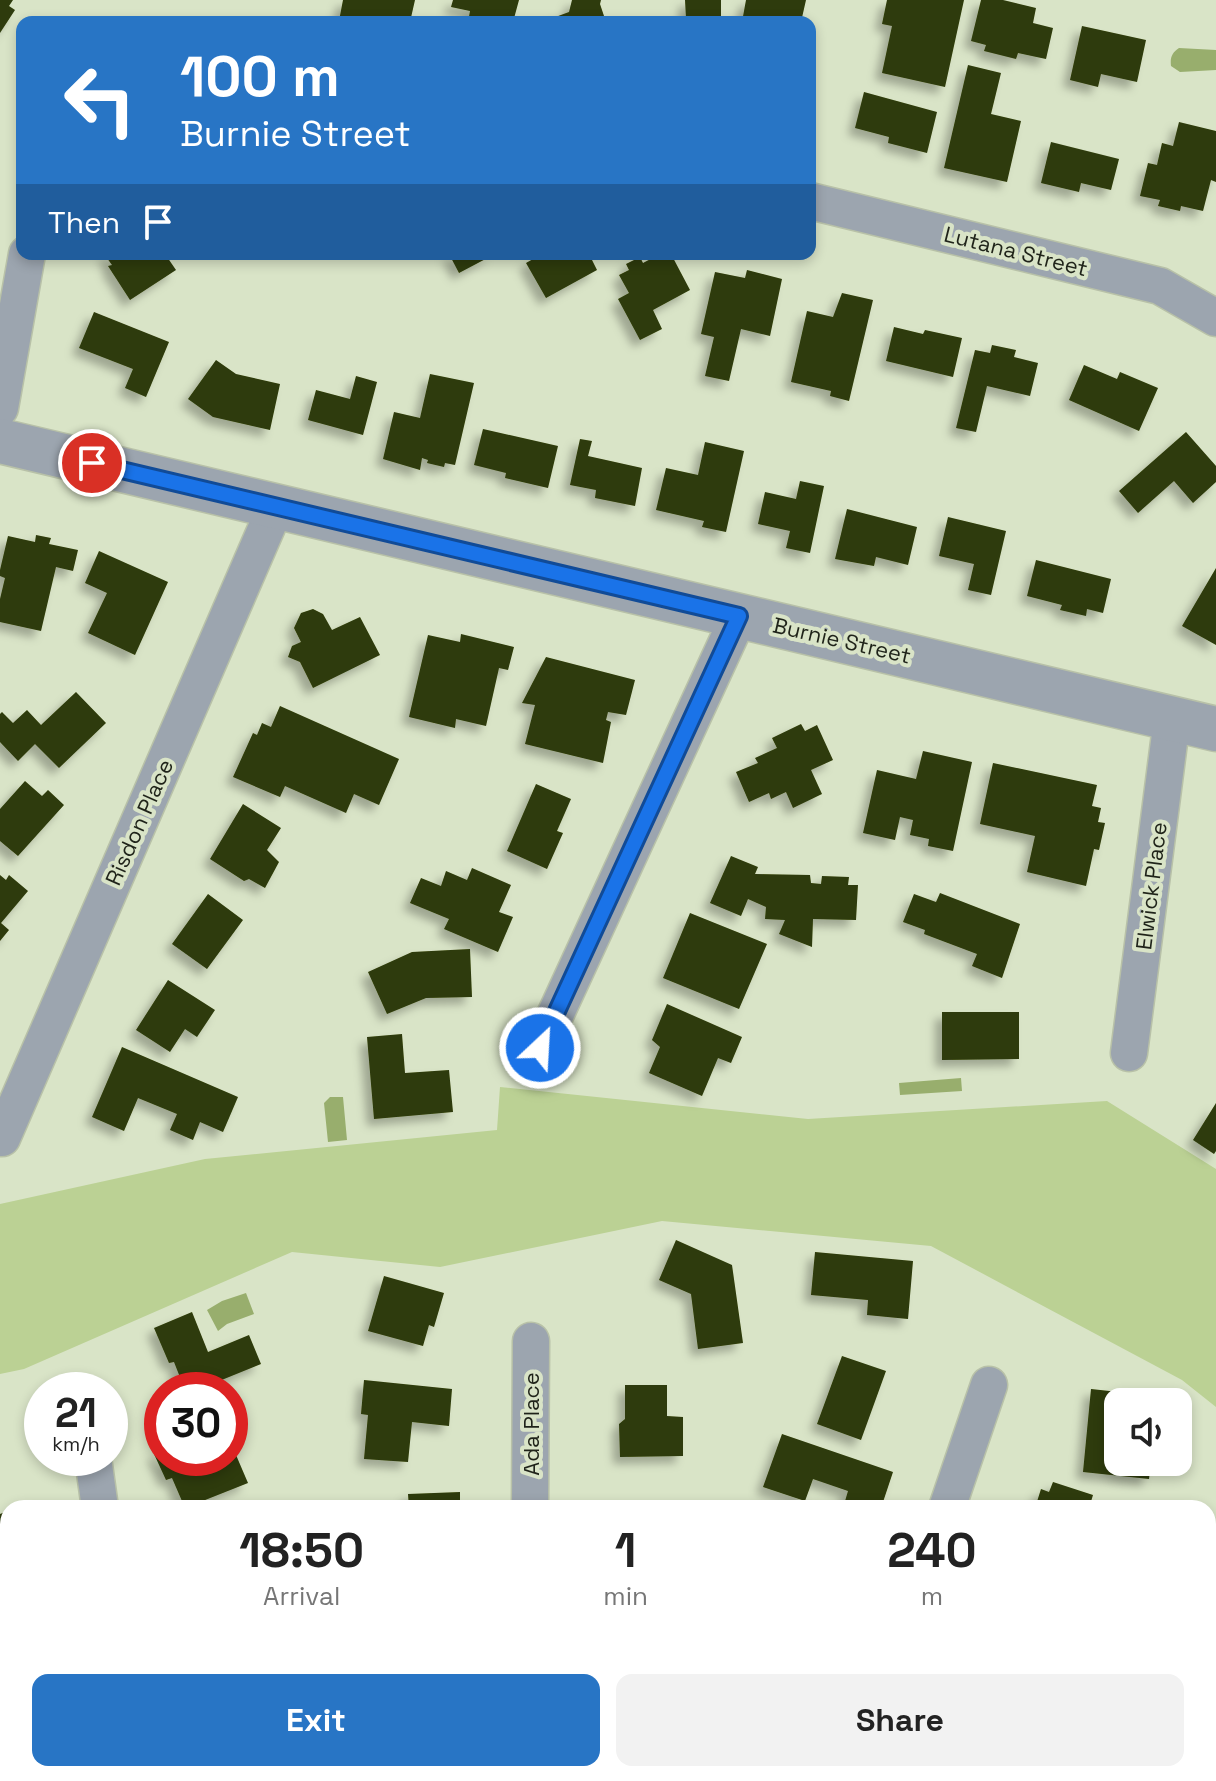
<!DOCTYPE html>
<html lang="en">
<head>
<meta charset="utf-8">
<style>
  body { margin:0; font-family:"Space Grotesk",sans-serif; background:#f2f2f2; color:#222; height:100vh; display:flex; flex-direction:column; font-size:30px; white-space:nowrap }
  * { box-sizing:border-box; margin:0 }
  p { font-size:26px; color:#767676 }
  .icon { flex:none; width:44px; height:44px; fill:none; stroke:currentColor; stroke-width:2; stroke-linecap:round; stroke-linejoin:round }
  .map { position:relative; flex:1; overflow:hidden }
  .sheet { position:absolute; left:0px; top:1500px; width:1216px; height:282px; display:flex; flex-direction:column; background:#fff; border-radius:24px 24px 0 0; box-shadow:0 4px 12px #0003 }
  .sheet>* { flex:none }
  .hud { position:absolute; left:16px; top:16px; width:800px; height:244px; border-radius:16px; box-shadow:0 4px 12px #0003; background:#2875c5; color:#fff; overflow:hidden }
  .tools { position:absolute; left:1104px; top:1388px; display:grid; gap:16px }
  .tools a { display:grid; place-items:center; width:88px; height:88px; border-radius:16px; background:#fff; box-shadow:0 4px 12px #0003; font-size:40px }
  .speed { position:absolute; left:24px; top:1372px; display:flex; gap:16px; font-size:40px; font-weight:700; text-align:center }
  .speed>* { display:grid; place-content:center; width:104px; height:104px; border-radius:50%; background:#fff; box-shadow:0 4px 12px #0003; line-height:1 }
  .speed small { font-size:20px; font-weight:400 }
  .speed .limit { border:12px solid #d22; background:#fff; color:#111 }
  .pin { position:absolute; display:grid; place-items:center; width:68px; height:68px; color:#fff; margin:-34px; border:4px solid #fff; border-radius:50%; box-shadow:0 2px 8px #0007 }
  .me { position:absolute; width:88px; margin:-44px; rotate:25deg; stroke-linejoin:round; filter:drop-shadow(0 0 6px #0008) }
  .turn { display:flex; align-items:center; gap:28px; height:168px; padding:0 32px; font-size:36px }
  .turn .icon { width:104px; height:104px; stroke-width:2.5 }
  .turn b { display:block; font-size:56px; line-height:68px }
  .then { display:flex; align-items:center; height:76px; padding:0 32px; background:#0003; gap:16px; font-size:30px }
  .eta { display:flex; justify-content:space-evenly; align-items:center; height:136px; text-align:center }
  .eta b { font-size:48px; font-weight:700; line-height:56px }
  .primary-button { display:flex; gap:16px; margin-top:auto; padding:16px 32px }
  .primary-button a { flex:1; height:92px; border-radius:16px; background:#2875c5; color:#fff; font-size:32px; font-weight:700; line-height:92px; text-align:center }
  .primary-button a+a { background:#f2f2f2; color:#222 }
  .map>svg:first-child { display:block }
</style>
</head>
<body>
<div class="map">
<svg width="1216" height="1781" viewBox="0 0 1216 1781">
  <defs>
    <filter id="shadow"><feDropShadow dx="-7" dy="7" stdDeviation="4" flood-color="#0004"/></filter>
  </defs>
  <rect width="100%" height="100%" fill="#d9e4c7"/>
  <path fill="#bbd194" d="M500,1087l308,32 299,-18 109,68v238l-34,-27 -251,-134 -269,-25 -222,46 -148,-15 -268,117 -24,5v-170l205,-45 292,-29z"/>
  <path fill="#98ae6d" d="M1179,48l37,2v20l-36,2 -9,-6c-1,-9 1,-13 8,-18z
    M961,1078l1,13 -62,4 -1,-12z
    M330,1097h13l4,43 -19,2 -4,-39z
    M246,1293l8,21 -27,10 -9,7 -11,-21 15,-9z"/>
  <path fill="#2d3a08" filter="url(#shadow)" d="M0,0h13l-4,6 6,4 -15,23z
    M343,0h72l-5,22 -71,-1z
    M453,0h66l-6,22h-45l2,-11 -19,-4z
    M572,0h29l-1,4 6,18h-64l27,-10z
    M685,0h36v22h-55v-4h20z
    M746,0h60l-5,22h-59z
    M887,0h77l-19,87 -63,-14 10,-47 -10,-2z
    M981,0h22l33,8 -3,15 20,5 -7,31 -28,-6 -2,6 -32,-8 2,-6 -15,-4z
    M1082,26l64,14 -9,42 -36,-8 -3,13 -28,-7z
    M968,65l33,8 -10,41 30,7 -14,61 -63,-14z
    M864,92l73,20 -10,41 -39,-10 1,-6 -34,-9z
    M1179,122l37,9v51l-5,-2 -8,31 -22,-5 -1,5 -22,-5 2,-6 -20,-4 8,-33 9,2 5,-22 11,3z
    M1051,142l68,17 -8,31 -30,-7 -2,9 -38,-9z
    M104,254h61l11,16 -46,30 -22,-34 4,-1z
    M449,254h46l-36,19z
    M542,254h47l8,16 -51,28 -20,-35z
    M660,254h11l19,36 -37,20 9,19 -22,11 -22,-41 11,-6 -10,-18 10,-5 -3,-6 14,-7 3,6z
    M747,270l35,9 -12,57 -29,-7 -12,52 -24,-5 9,-39 -13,-3 14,-62 30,6z
    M842,293l31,7 -24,101 -19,-5 1,-5 -40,-9 16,-71 26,6z
    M94,312l75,30 -23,55 -21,-9 8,-19 -54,-21z
    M894,327l29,7 2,-4 37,8 -9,39 -67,-16z
    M992,345l24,5 -2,7 24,6 -8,33 -43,-10 -11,46 -20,-4 19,-78 15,3z
    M216,360l20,14 44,10 -10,46 -57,-13 -25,-18z
    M1084,365l33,14 3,-7 38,16 -19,43 -70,-31z
    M430,374l44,9 -19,82 -10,-2 -1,4 -17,-4 1,-3 -6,-2 -2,12 -37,-11 11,-47 26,6z
    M356,376l21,6 -14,53 -55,-15 8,-30 34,9z
    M483,429l75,17 -10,42 -43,-10 1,-5 -32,-8z
    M1186,432l30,34v16l-23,21 -19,-22 -36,32 -19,-22z
    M580,439l12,2 -4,15 54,12 -7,38 -40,-8 1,-8 -26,-5z
    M705,442l39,9 -18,81 -24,-5 2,-6 -48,-11 10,-42 32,7z
    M800,481l24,5 -14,67 -24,-5 4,-17 -32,-7 7,-32 31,7z
    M847,509l70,18 -9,38 -32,-8 -2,9 -39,-7z
    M948,517l58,14 -15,64 -23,-5 6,-26 -35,-8z
    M36,535l15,3 -2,6 29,6 -5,21 -17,-4 -15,64 -41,-9v-23l5,-21 -5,-2v-6l8,-34 27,6z
    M99,551l69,31 -33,73 -47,-22 19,-40 -22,-10z
    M1036,560l75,19 -8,34 -16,-4 -1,7 -26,-6 2,-5 -35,-9z
    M1216,568v77l-34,-19z
    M313,609l10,5 9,16 28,-13 20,38 -67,33 -13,-26 -12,-5 4,-11 9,-4 -7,-14 7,-15z
    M461,634l53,13 -6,23 -9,-2 -13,58 -30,-7 -1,9 -46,-11 19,-82 32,7z
    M546,657l89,23 -9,35 -18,-3 -2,8 5,2 -8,41 -78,-19 10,-39 -13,-2z
    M76,692l30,31 -47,45 -24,-24 -17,17 -18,-19v-28l2,-2 11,11 14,-13 14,15z
    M280,706l119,53 -20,46 -25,-11 -8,19 -61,-27 -5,11 -47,-20 20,-44 4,2 5,-12 9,4z
    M801,724l4,7 12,-6 16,35 -22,10 11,24 -29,14 -7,-16 -15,7 -2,-6 -20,9 -13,-30 22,-9 -3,-5 22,-10 -5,-10z
    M923,751l49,11 -19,89 -25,-5 1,-7 -19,-4 3,-15 -13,-3 -5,23 -32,-7 14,-63 39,9z
    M993,763l104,22 -5,21 9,2 -3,14 7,1 -6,27 -5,-1 -8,37 -59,-14 8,-36 -55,-12z
    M25,781l17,15 6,-6 16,15 -46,51 -18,-15v-32z
    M536,784l35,15 -14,32 6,2 -16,36 -40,-18z
    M243,804l38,24 -14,22 12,12 -14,26 -16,-9 -5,2 -34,-22z
    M731,856l27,11 -3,7 55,1 1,8 10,1 1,-8 27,1 -1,8h10l-2,35 -43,-1 -1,28 -33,-13 6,-14 -20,-1 1,-12 -18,-8 -7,17 -31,-13z
    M472,868l39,17 -12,27 14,5 -15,35 -54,-23 5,-10 -39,-16 11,-25 20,8 5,-15 21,9z
    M0,875l6,5 3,-5 19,16 -27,32 8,7 -9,11z
    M940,893l80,31 -18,54 -30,-12 5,-12 -53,-20 1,-4 -22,-8 11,-28 22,8z
    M208,894l35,26 -36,49 -35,-25z
    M690,913l77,31 -28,65 -76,-31z
    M470,949l2,48 -46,1 -39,16 -19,-42 44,-20z
    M168,980l47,30 -18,27 -12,-8 -15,23 -34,-22z
    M667,1004l75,33 -11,26 -13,-5 -16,38 -53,-23 11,-26 -8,-7z
    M942,1012h77v47l-77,1z
    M402,1034l3,39 44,-3 4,42 -79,7 -7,-82z
    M122,1047l116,50 -15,35 -23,-10 -7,18 -23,-10 7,-16 -39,-16 -14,33 -32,-14z
    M1216,1103v48l-2,3 -21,-14z
    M676,1240l56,25 11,78 -45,6 -7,-55 -32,-14z
    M815,1252l98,9 -5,58 -41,-4 1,-15 -57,-5z
    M384,1276l60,17 -10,34 -5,-2 -6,21 -55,-15z
    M192,1312l16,40 41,-17 12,29 -64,26h-12l-11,-28 -5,1 -15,-35z
    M842,1356l44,15 -25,69 -44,-16z
    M364,1380l88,9 -3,37 -37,-4 -4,40 -44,-3 4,-44 -7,-1z
    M625,1385h42v31l16,1v39l-63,1 -1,-33 6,-5z
    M1091,1389l46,5 -1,8h-18v60h33l-2,17 -66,-7z
    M782,1434l111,38 -12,36h-38l5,-17 -35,-12 -8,22 -42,-14z
    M230,1441l18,42 -63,25 -13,-30 -6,2 -12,-26 8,-3v7h68z
    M1053,1482l40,13 -4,13h-54l6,-19 8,3z
    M460,1492v16h-51l-1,-14z
    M8,1511v81l-8,2v-80z
    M1208,1693l8,9v49l-7,6 7,8 -8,7z
    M252,1774h44l3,7h-45z
    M330,1774h70l-4,7h-30l-12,-6 -3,6h-7z
    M447,1774h51l-3,7h-41l2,-3z
    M518,1774h64l-2,7h-65z
    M615,1774h92l-4,7h-74z
    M1157,1774h49l-8,7h-14l-6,-6 -6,6h-9z"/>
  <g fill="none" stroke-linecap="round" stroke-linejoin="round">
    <defs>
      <path id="minor" d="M810,201l350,85 56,32
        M0,408l27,-154
        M540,1048l199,-432
        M1129,1053l43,-334
        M2,1138l274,-632
        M93,1458l7,50
        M530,1508l1,-167
        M947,1508l42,-123
        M867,1774l8,7
        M135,1781l5,-7"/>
      <path id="tertiary" d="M0,441l1216,288"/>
    </defs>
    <use href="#minor" stroke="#b8c1a8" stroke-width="39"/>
    <use href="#tertiary" stroke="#b8c1a8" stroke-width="47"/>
    <use href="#minor" stroke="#9ca5af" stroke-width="36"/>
    <use href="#tertiary" stroke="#9ca5af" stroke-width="44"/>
  </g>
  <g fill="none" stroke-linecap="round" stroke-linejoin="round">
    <defs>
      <path id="route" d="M92,463l647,153 -199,432"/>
    </defs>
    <use href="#route" stroke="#114b97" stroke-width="20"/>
    <use href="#route" stroke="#1a73e8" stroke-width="14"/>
  </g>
  <g text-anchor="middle" stroke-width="8" stroke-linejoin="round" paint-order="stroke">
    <g font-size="22" fill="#1f2319" stroke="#d9e4c7">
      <text transform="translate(1016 251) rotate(14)" y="8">Lutana Street</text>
      <text transform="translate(842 640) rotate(13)" y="8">Burnie Street</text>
      <text transform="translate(139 822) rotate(-66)" y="8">Risdon Place</text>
      <text transform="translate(1151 886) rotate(-83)" y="8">Elwick Place</text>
      <text transform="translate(531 1424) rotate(-90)" y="8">Ada Place</text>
    </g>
  </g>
</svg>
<div class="tools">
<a><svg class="icon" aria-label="sound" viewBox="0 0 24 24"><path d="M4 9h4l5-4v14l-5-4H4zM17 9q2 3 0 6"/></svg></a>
</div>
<div class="speed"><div>21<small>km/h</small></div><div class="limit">30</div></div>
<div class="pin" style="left:92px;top:463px;background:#d93025"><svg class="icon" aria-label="arrive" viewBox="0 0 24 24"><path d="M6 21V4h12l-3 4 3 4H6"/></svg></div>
<svg class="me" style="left:540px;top:1048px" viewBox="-20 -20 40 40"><circle r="17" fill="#1a73e8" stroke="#fff" stroke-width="3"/><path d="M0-11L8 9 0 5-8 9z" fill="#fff"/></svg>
<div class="hud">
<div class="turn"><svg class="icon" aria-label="left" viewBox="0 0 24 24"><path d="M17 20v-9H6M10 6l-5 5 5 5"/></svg><div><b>100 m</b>Burnie Street</div></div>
<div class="then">Then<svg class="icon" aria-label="arrive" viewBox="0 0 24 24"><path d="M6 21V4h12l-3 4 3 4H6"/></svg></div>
</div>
<section class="sheet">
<div class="eta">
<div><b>18:50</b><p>Arrival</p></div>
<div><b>1</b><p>min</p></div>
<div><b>240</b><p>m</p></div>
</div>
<div class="primary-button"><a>Exit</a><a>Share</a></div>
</section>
</div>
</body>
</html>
